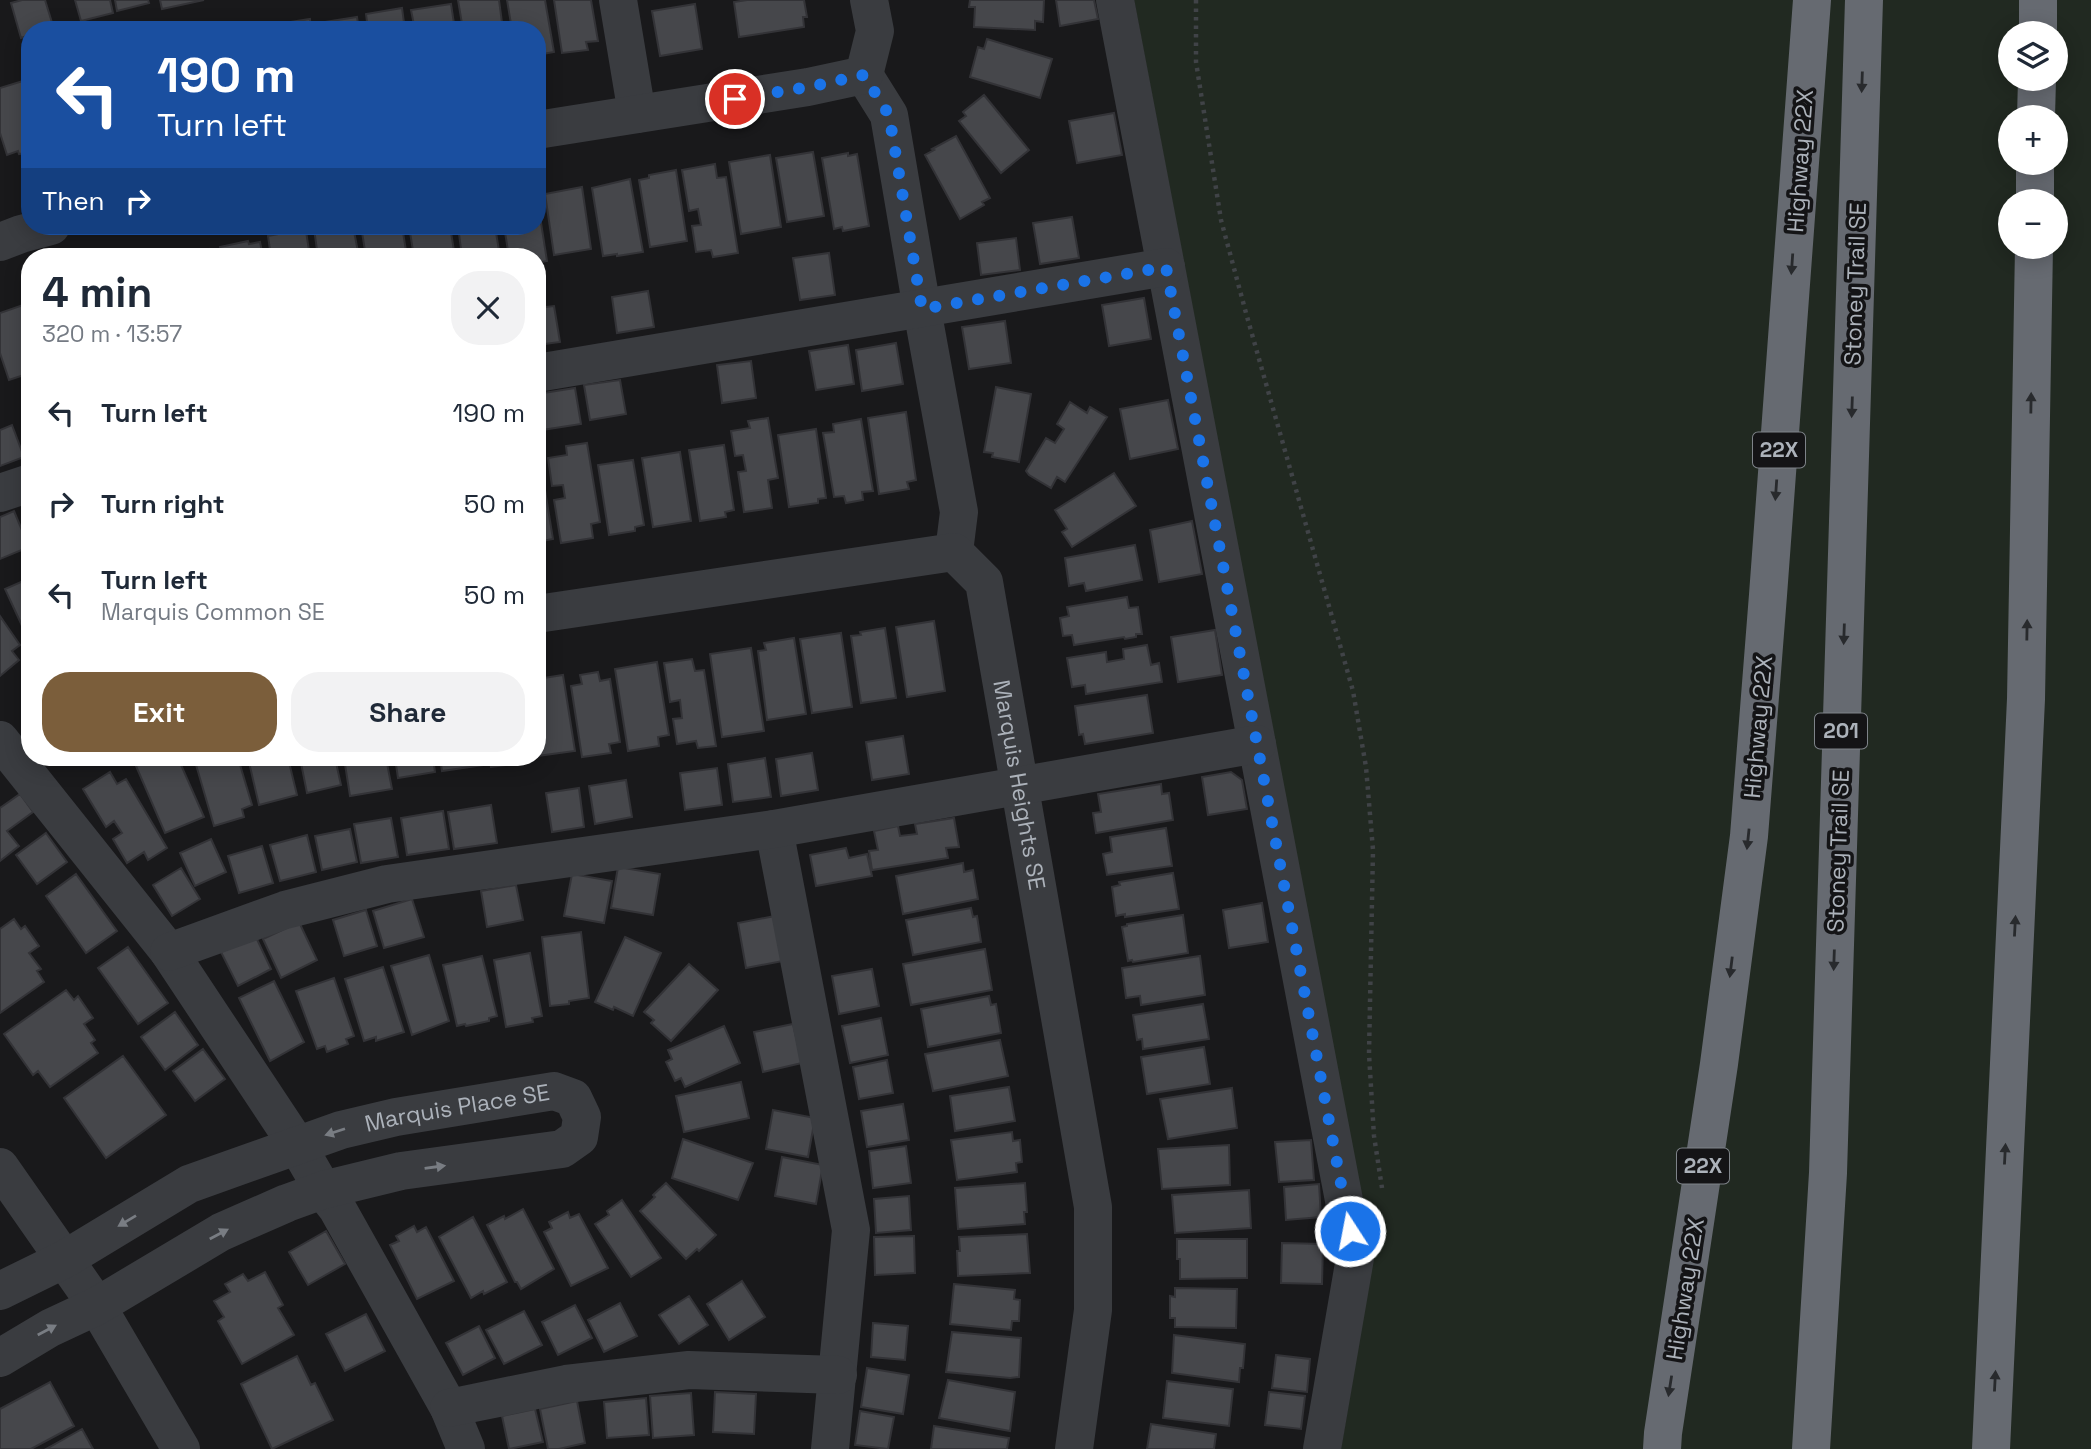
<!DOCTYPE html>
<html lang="en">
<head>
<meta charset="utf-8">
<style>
  body { margin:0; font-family:"Space Grotesk",sans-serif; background:#f2f2f3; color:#1f2937; height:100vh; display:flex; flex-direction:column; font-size:26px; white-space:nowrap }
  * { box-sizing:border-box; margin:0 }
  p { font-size:23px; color:#747a83 }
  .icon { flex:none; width:38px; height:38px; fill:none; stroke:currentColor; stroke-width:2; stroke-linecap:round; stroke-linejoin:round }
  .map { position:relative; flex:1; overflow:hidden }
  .sheet { position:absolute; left:21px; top:248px; width:525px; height:518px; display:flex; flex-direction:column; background:#fff; border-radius:28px; box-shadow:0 4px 18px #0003 }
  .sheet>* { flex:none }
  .hud { position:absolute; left:21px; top:21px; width:525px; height:214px; border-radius:28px; box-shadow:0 4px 18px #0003; background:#1a4fa0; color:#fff; overflow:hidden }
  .fabs { position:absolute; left:1998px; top:21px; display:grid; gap:14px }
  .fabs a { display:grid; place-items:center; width:70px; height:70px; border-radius:50%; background:#fff; box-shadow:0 4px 18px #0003; font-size:35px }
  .pin { position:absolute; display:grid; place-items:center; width:60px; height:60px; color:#fff; margin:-30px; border:4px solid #fff; border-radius:50%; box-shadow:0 2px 7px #0007 }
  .me { position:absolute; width:77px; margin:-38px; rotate:349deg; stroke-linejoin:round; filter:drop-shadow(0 0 5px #0008) }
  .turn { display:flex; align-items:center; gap:24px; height:147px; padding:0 21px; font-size:32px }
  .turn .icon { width:91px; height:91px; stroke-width:2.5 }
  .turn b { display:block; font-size:49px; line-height:60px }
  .then { display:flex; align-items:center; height:66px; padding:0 21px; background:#0003; gap:14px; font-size:26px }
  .round { display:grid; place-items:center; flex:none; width:74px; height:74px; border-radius:28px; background:#f2f2f3 }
  .summary { display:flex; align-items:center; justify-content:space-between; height:119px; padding:0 21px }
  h1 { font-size:42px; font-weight:700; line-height:52px }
  .button { display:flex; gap:14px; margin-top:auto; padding:14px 21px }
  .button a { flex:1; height:80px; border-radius:28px; background:#7b5e3b; color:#fff; font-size:28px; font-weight:700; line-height:80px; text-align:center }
  .button a+a { background:#f2f2f3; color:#1f2937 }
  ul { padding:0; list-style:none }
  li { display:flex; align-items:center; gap:21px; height:91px; padding:0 21px }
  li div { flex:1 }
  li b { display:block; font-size:26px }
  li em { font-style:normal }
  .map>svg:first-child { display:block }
</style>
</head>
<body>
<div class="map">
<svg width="2091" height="1449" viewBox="0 0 2091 1449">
  <rect width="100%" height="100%" fill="#19191b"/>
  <path fill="#212921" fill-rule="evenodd" d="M1134,0h957v1449h-750l32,-190zM2011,33h45v46h-45zM2011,117h45v46h-45zM2011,201h45v46h-45z"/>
  <path fill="#46474b" stroke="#333337" stroke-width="2" d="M22,0h23l9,29 -24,1v5l-9,3 -10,-35z
    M75,0h35l3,13 -32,8z
    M115,0h33l1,3 -32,8z
    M160,0h44l-42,9z
    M458,0h41l4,30h-40z
    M507,0h38l9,52 -17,3v-25h-25z
    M554,0h37l7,41 -12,1 2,8 -26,3z
    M747,0h57l3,17h-4l1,10 -65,10 -5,-35z
    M970,0h74l-1,22 -8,-1v9l-61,-3 1,-20h-6z
    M1056,0h38l4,19 -38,7z
    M451,4l4,26h-40l-4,-20z
    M695,4l7,45 -42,7 -8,-45z
    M402,8l3,22h-37l-2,-16z
    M357,17l2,13h-40l-1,-7z
    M310,19l1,11h-40v-5z
    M987,39l65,20 -12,39 -70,-21 8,-30 6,2z
    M26,80l4,12v62l-4,1 -1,-2 -6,1 -1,-3 -11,4 -7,-22v-45z
    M984,95l45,55 -28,23 -42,-52 7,-5 -3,-4z
    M1114,113l8,42 -45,8 -8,-42z
    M956,136l34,62 -8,4 2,3 -24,14 -35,-64 9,-5 -2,-1z
    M813,152l11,64 -37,6 -11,-64z
    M848,153v3l9,-2 12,72 -26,5 -1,-4 -8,2 -12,-71z
    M770,155l11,72 -40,7 -12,-72z
    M715,164l2,14 9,-1 12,76 -25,4 -2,-7 -15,2 -4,-26 9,-1 -3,-16 -9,2 -7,-41z
    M676,170l11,71 -37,6 -11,-67 10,-2v-3z
    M630,179l13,73 -26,4v-2l-14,2 -11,-68z
    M582,187l9,62 -37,6 -9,-61z
    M537,197l10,64 -10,2v-6h-28l-5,-31h33z
    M1072,217l7,41 -39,6 -7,-41z
    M320,226h33l6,31h-41l-4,-28 6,-1z
    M361,226h41l5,31h-41z
    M409,226h41l5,31h-41z
    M458,226h37l5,31h-38z
    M294,231l1,2 11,-2 4,26h-39l-3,-21z
    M1016,238l4,32 -39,5 -4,-32z
    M248,241l1,3 11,-2 3,15h-41l-2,-10z
    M209,249l2,8h-36z
    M829,253l6,42 -35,5 -7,-42z
    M648,291l6,36 -37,6 -5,-36z
    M1144,298l7,41 -42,7 -7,-41z
    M23,305l7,20v48l-21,7 -9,-27v-40z
    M554,306l6,36 -23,3v-37z
    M1005,321l6,42 -42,6 -7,-42z
    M896,343l7,41 -41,7 -6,-41z
    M848,345l6,39 -38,6 -7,-39z
    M751,361l5,37 -34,5 -5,-38z
    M620,380l6,34 -36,6 -6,-35z
    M996,387l35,7 -12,68 -27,-5 1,-4 -9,-1z
    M575,388l6,36 -39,6 -5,-36z
    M1168,400l10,49 -48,10 -10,-50z
    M1070,402l17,11 3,-6 17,10 -42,65 -8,-5 -6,11 -22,-13 -3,-4 20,-33 9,5 9,-14 -7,-5z
    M906,412l10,68 -9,2 2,7 -30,5 -11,-76z
    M768,418l10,60 -10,2 4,28 -28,4 -6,-40 8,-1 -3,-16 -8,1 -4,-25 19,-3 -2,-7z
    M861,419l12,72 -11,1 1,8 -17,3 -2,-7 -10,1 -11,-64 11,-1 -1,-8z
    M12,425l12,32 -24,9v-36z
    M816,429l10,69 -8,1v4l-29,4 -11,-72z
    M587,443l13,79 -9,2 2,14 -32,5 -7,-43 11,-2 -2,-13 -11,1 -4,-28 19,-3 -1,-9z
    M724,445l10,65 -9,2 1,5 -26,4 -11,-71z
    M680,452l11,69 -38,6 -11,-69z
    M633,460l11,65 -9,2v4l-26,4 -11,-70z
    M1114,473l22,33 -64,41 -10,-15 5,-3 -12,-19z
    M543,478l10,61 -16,3v-63z
    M14,511l15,36 -29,12v-42z
    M1192,521l10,53 -43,8 -9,-52z
    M1135,545l7,35 -56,11 -2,-8 -15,3 -4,-28z
    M30,578v65l-25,-54z
    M1127,597l2,11 9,-1 4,27h-6v3l-11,2 -1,-2 -50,8 -2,-10 -9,1 -3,-18 9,-2 -2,-9z
    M0,616l20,29 -8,6 7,9 -19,16z
    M934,621l11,70 -38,6 -11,-70z
    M885,628l11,70 -35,5 -10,-67 10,-1 -1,-3z
    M1215,630l7,45 -44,7 -7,-45z
    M841,633l11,74 -40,6 -12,-74z
    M794,638l12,76 -39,6 -9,-69 8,-1 -2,-7z
    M1147,645l4,20 8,-2 3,19 -76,12 -1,-9 -13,2 -5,-29 39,-6 1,10 17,-3 -1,-10z
    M751,648l13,83 -42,6 -12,-83z
    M692,659l3,12 9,-1 12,76 -18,2 -2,-7 -19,3 -4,-25 9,-1 -2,-18 -10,2 -6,-39z
    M657,662l12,73 -11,2 1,9 -31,5 -13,-82z
    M598,672l2,9 10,-2 10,63 -11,2 2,9 -29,4 -11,-71 11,-2 -2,-9z
    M563,675l12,76 -38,5v-77z
    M1147,695l6,38 -68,11 -2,-10 -4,1 -4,-29z
    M903,736l6,38 -37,6 -6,-38z
    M812,753l6,37 -37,6 -5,-37z
    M154,758h24l26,59 -39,16 -29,-67z
    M194,758h44l14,47 -10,4 2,8 -30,9z
    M248,758h40l9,37 -38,10z
    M300,758h35l6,27 -34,8z
    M344,758h42l6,31 -42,7z
    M395,758h38l2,14 -37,6z
    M440,758h43l1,7 -42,6z
    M490,758h39l1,4 -39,5z
    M765,758l6,39 -38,5 -5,-38z
    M717,768l5,37 -37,5 -5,-37z
    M110,772l7,12 9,-5 41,69 -19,12 -4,-8 -17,11 -14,-24 9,-6 -8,-12 -8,6 -23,-38z
    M1231,772l11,8 5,29 -39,6 -6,-38z
    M626,780l6,37 -37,7 -6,-38z
    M1161,784l1,10 7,-1 4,27 -77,13 -3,-20 8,-1 -3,-18z
    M579,788l5,39 -32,5 -6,-39z
    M20,794l13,18 -26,19 12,15 -19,15v-53z
    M491,805l6,38 -43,6 -6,-37z
    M443,811l6,38 -42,6 -6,-37z
    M391,818l7,39 -37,6 -7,-39z
    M954,818l5,29 -13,1 2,10 -76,12 -3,-19 9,-1 -4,-19 24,-5 2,10 17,-2 -2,-10z
    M1166,828l6,38 -65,9 -4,-21 9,-2 -2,-15z
    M350,829l7,33 -35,8 -7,-34z
    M46,833l21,29 -30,22 -21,-29z
    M307,835l9,37 -36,9 -10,-36z
    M211,839l15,33 -31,14 -15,-33z
    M262,846l11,37 -34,10 -11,-37z
    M846,848l3,10 18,-4 5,22 -56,10 -6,-31z
    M963,863l1,9 9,-2 5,29 -75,15 -7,-38z
    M618,867l42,7 -7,41 -42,-7z
    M181,868l19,31 -28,17 -19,-31z
    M1173,873l6,36 -54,8v-3l-9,2 -4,-29 8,-2 -1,-3z
    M76,874l41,57 -31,22 -40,-57z
    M572,874l40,7 -8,42 -40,-7z
    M516,885l7,35 -36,7 -6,-36z
    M412,899l12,38 -40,11 -11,-37z
    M1262,903l6,39 -39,6 -6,-38z
    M971,908l2,9 4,-1 4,26 -68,13 -7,-35z
    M366,910l11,36 -33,10 -11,-36z
    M1183,915l5,38 -55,9 -1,-2 -4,1 -6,-34 5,-1v-2z
    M775,916l8,45 -37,7 -8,-45z
    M14,919l7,10 4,-3 14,20 -10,7 12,16 -4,2 7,11 -44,31v-84z
    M299,922l18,38 -36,18 -18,-39z
    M581,932l8,66 -20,3v3l-19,2 -8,-69z
    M255,935l16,34 -33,17 -17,-34z
    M625,937l36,16 -28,63 -19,-9 -1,3 -18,-8z
    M128,947l40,56 -30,21 -40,-56z
    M985,949l7,41 -81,15 -8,-41z
    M530,953l12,63 -10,2 1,4 -27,5 -12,-67z
    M429,955l20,66 -37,14 -21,-69z
    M482,956l15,60 -8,2v3l-23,5 -1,-2 -8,2 -14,-61z
    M1200,956l5,39 -64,10 -1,-9 -14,2 -4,-30z
    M689,964l29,26 -47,51 -20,-18 3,-3 -10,-8z
    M383,967l21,65 -28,9v-4l-12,4 -19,-62z
    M872,969l7,37 -40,8 -7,-38z
    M334,978l20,58 -8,3 2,5 -21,8 -2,-6 -8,3 -21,-58z
    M274,981l30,61 -34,19 -31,-63z
    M66,990l8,10 4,-4 15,22 -9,6 11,16 -4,3 7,10 -48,34 -12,-16 -5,4 -29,-41z
    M989,996l2,9 5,-1 5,29 -73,14 -7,-38z
    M1203,1004l6,35 -66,10 -1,-10 -5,1 -4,-25z
    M175,1012l23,33 -33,25 -24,-33z
    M881,1018l7,37 -38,8 -8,-37z
    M793,1024l9,39 -39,9 -9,-40z
    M724,1026l16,37 -55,24 -4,-9 -6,3 -9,-19 6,-3 -4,-9z
    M1000,1040l8,36 -75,15 -8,-37z
    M1204,1047l6,37 -63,10 -6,-37z
    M203,1049l22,30 -30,22 -22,-30z
    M123,1056l43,59 -60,43 -42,-60z
    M887,1060l6,33 -34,6 -6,-32z
    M741,1082l8,36 -65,14 -8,-36z
    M1009,1087l6,34 -60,10 -5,-35z
    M1232,1088l5,40 -69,11 -8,-40z
    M903,1104l6,36 -42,7 -6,-36z
    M773,1110l42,8 -7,39 -42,-8z
    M1012,1132l1,9 7,-1 2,22 -6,1 1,9 -60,8 -6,-40z
    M683,1139l70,24 -15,37 -66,-22z
    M1311,1140l3,40 -35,2 -4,-40z
    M1229,1145l1,40 -68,4 -4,-40z
    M906,1146l5,37 -38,5 -4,-37z
    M782,1157l41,8 -7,39 -41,-8z
    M666,1183l50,52 -17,16 -2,-2 -11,10 -46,-48 15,-14 -2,-2z
    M1025,1183l2,29h-3l1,12 -67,5 -3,-41z
    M1319,1184l2,33 -35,3 -2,-33z
    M1249,1190l2,38 -76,5 -3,-38z
    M909,1196l2,34 -35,3 -2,-34z
    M622,1200l39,58 -30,19 -36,-53 14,-9 -2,-4z
    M523,1209l31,60 -33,20 -4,-7h-2l-28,-57 17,-9 1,3z
    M568,1212l2,6 9,-4 29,54 -37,18 -27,-54 8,-4 -3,-6z
    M473,1217l34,65 -23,12 -1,-3 -12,7 -32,-61z
    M414,1226l3,6 9,-5 28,54 -37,18 -27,-54 9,-4 -3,-5z
    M326,1231l19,33 -37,21 -19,-33z
    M1027,1234l3,39 -72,3 -1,-25h3l-1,-14z
    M914,1236l1,37 -40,2 -1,-38z
    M1177,1239h70v39l-67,1v-20h-3z
    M1282,1243l41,1 -1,40 -41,-1z
    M265,1272l18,33 -5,3 16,27 -52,29 -24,-43 6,-4 -10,-16 16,-9 -5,-8 18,-10 5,7z
    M742,1281l23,36 -36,23 -22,-36z
    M954,1284l61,6 -1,9 6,1 -1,21h-7l-1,9 -61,-6z
    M1175,1288l62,1 -1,39 -61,-1v-9h-5v-22l5,1z
    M689,1296l19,29 -29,19 -20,-29z
    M620,1303l17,33 -33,16 -16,-32z
    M575,1305l17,33 -34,17 -16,-33z
    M524,1311l18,34 -38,19 -18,-34z
    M366,1314l19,37 -40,20 -19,-37z
    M873,1323l35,3 -3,34 -34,-3z
    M479,1326l16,32 -32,17 -17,-32z
    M952,1332l69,6 -2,39 -9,1 -64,-6z
    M1174,1335l71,9 -2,24h-3l-1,14 -67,-9z
    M1276,1355l34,4 -3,33 -35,-4z
    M297,1356l14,29 4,-2 18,37 -61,29 -31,-65z
    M867,1368l42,7 -6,39 -42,-7z
    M948,1380l67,12 -5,39 -71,-13z
    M1167,1381l66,8 -4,37 -66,-8z
    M50,1382l24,44 -43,23h-31v-40z
    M715,1392l41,2 -2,40 -41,-2z
    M1269,1392l36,4 -4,33 -36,-4z
    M691,1393l3,42 -41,3 -3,-42z
    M646,1398l3,37 -42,3 -3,-36z
    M577,1401l8,42 -26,6h-11l-8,-40z
    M535,1409l8,33 -34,7 -7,-33z
    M860,1411l34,6 -6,32 -33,-4z
    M1151,1424l65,10 -2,15h-67z
    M934,1426l75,12 -2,11h-76z
    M82,1429l11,20h-47z"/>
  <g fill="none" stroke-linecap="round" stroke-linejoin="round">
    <path stroke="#404347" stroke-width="4.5" stroke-dasharray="3.5 5" stroke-linecap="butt" d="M1196,0v62l25,158 25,93 107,378 13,76 7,83 -4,204 5,82 8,52"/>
    <g stroke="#3a3c40" stroke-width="38">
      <path d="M618,0l19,114"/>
      <path d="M1115,0l240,1258 -33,191"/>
      <path d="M864,75l25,40 33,194 37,203 -5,40"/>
      <path d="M537,130l271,-43 56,-12 11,-44 -6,-31"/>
      <path d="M0,242l21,-8 30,-8"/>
      <path d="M537,373l629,-106"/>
      <path d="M0,493l30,-10"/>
      <path id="s1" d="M537,614l417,-62 30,30 109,625v103l-19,139"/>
      <path d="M0,740l169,212 128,193 26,45 14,18 112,200 17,41"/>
      <path d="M774,829l77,401 -21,219"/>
      <path d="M169,952l116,-42 102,-26 387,-55 483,-85"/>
      <path d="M0,1167l97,139 84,143"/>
      <path id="s2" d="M0,1291l65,-32 124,-75 152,-54 55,-13 158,-26 19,7 9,19 -3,20 -17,12 -161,22 -78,19 -36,13 -66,29 -124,74 -47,22 -50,30"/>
      <path d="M449,1408l117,-24 123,-14 149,5"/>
    </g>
    <path stroke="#666a71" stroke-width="38" d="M2038,33v-33
      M2036,117l1,-38
      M2035,201v-38
      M1662,1449l1,-16 56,-369 30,-228 19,-241 44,-595
      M1811,1449l17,-276 36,-1173
      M1991,1449l35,-750 8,-452"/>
  </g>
  <defs><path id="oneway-solid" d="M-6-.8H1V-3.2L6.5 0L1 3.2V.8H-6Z" transform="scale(1.75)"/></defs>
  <g fill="#282a2d">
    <use href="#oneway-solid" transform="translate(1862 82) rotate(92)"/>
    <use href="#oneway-solid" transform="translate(1792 264) rotate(94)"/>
    <use href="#oneway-solid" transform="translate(2031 403) rotate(-89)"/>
    <use href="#oneway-solid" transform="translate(1852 407) rotate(92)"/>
    <use href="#oneway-solid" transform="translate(1776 490) rotate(94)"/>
    <use href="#oneway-solid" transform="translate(2027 630) rotate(-89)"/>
    <use href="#oneway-solid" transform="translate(1844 634) rotate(92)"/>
    <use href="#oneway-solid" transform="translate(1748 839) rotate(96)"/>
    <use href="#oneway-solid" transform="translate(2015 926) rotate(-87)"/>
    <use href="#oneway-solid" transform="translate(1834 960) rotate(92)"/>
    <use href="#oneway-solid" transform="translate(1731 967) rotate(97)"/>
    <use href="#oneway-solid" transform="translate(2005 1154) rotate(-87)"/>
    <use href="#oneway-solid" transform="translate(1995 1381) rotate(-87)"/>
    <use href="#oneway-solid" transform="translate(1670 1386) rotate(99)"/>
  </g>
  <g fill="#797d83">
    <use href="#oneway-solid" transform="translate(335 1132) rotate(162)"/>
    <use href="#oneway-solid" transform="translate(435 1167) rotate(-8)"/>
    <use href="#oneway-solid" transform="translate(127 1221) rotate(149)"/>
    <use href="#oneway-solid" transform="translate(219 1234) rotate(-28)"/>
    <use href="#oneway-solid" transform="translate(47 1330) rotate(-28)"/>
  </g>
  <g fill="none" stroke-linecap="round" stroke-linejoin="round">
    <path stroke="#1a73e8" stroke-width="12" stroke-dasharray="0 21.6" d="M735,99l73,-12 56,-12 25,40 33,194 244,-42 184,964"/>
  </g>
  <g text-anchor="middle" stroke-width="7" stroke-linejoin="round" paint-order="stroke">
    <g fill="#141416" stroke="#7e8389" stroke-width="2">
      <rect x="1753" y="432.5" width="52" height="35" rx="5"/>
      <rect x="1815" y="713.5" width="52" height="35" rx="5"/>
      <rect x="1677" y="1148.5" width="52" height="35" rx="5"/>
    </g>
    <g font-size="21" font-weight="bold" fill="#acb2ba">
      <text x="1779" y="457">22X</text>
      <text x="1841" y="738">201</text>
      <text x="1703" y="1173">22X</text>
    </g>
    <g font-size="23" fill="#acb2ba" stroke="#141416">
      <text transform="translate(1800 161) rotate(-86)" y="8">Highway 22X</text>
      <text transform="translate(1855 284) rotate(-88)" y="8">Stoney Trail SE</text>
      <text transform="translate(1758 727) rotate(-85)" y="8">Highway 22X</text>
      <text dy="8" stroke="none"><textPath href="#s1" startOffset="670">Marquis Heights SE</textPath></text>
      <text transform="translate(1838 851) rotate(-88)" y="8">Stoney Trail SE</text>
      <text dy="8" stroke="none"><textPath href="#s2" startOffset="497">Marquis Place SE</textPath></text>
      <text transform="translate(1685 1289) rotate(-81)" y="8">Highway 22X</text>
    </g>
  </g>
</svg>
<div class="fabs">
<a><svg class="icon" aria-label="layers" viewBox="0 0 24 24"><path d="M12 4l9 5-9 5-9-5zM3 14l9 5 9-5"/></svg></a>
<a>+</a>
<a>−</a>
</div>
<div class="pin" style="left:735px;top:99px;background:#d93025"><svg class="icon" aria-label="arrive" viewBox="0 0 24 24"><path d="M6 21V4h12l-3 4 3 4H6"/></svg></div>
<svg class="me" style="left:1350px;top:1231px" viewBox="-20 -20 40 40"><circle r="17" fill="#1a73e8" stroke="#fff" stroke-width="3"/><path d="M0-11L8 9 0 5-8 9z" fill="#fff"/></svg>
<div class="hud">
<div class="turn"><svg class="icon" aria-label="left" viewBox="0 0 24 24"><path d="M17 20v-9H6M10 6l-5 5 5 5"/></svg><div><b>190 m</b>Turn left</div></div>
<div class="then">Then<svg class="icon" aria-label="right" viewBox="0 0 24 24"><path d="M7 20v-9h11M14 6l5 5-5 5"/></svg></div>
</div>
<section class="sheet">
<div class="summary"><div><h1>4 min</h1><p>320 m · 13:57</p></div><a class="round"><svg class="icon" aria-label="close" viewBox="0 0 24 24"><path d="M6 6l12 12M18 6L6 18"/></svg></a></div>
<ul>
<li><svg class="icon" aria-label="left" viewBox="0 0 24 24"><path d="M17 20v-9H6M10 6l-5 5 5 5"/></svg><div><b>Turn left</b></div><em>190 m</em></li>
<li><svg class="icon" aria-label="right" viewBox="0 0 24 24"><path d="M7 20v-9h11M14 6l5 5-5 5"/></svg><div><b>Turn right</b></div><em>50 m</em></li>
<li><svg class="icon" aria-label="left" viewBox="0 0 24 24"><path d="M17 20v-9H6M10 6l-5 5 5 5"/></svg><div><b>Turn left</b><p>Marquis Common SE</p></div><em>50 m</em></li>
</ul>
<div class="button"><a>Exit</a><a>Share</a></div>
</section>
</div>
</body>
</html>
